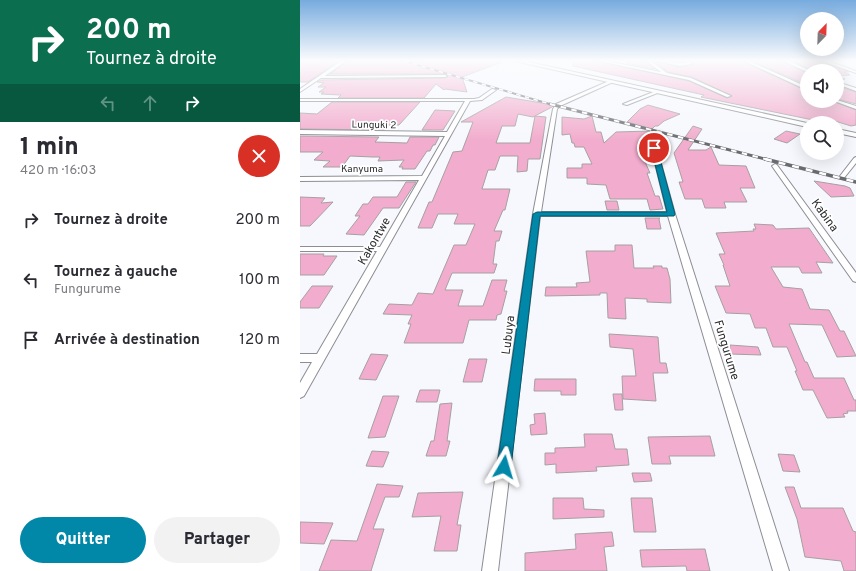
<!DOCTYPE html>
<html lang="fr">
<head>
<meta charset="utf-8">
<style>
  body { margin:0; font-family:Overpass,sans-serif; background:#f2f2f3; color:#2b2b33; height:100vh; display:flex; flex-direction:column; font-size:15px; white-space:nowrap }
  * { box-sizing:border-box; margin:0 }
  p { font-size:13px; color:#7c7c81 }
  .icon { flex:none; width:22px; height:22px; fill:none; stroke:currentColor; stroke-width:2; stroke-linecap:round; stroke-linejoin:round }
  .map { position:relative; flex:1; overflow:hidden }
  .panel { display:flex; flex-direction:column; background:#fff; width:300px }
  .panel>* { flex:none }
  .top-card { background:#0b6e4f; color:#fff; overflow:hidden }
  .needle { width:26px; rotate:23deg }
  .tools { position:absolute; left:500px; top:12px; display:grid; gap:8px }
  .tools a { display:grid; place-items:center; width:44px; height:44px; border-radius:50%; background:#fff; box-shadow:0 4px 16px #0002; font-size:20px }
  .pin { position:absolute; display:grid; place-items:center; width:34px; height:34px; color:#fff; margin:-17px; border:2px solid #fff; border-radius:50%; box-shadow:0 1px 4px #0007 }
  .me { position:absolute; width:44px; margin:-22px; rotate:7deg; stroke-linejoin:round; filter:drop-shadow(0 0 3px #0008) }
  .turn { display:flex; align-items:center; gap:14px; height:84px; padding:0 20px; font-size:18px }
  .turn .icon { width:52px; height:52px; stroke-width:2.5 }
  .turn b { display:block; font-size:28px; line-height:34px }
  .lanes { display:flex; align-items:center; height:38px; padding:0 20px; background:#0003; justify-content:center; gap:20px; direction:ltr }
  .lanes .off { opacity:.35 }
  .round { display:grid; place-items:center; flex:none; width:42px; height:42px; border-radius:21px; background:#f2f2f3 }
  .headline { display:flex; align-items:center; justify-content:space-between; height:68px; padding:0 20px }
  h1 { font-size:24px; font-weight:800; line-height:30px }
  .cta { display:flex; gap:8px; margin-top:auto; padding:8px 20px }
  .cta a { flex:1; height:46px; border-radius:24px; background:#0188a9; color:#fff; font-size:16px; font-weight:800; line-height:46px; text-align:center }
  .cta a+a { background:#f2f2f3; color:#2b2b33 }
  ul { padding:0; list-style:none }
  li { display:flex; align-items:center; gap:12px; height:60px; padding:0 20px }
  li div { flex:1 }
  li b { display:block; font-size:15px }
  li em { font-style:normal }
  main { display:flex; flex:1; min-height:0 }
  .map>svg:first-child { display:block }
</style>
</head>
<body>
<main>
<section class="panel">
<div class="top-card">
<div class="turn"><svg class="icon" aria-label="right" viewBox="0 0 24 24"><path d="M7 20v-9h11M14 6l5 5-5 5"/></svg><div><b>200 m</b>Tournez à droite</div></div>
<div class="lanes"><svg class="icon off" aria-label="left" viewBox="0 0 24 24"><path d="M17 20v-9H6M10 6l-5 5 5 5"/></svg><svg class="icon off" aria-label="ahead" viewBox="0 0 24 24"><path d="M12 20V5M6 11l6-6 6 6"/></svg><svg class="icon" aria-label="right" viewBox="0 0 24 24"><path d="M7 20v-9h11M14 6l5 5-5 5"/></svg></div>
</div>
<div class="headline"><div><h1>1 min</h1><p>420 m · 16:03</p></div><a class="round" style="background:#d93025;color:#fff"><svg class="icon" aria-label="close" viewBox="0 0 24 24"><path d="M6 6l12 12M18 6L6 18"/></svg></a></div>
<ul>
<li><svg class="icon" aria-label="right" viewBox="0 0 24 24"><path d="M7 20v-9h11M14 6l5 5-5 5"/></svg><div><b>Tournez à droite</b></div><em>200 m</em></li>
<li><svg class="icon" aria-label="left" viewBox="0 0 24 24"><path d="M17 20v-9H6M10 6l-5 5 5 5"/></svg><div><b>Tournez à gauche</b><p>Fungurume</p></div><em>100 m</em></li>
<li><svg class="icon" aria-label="arrive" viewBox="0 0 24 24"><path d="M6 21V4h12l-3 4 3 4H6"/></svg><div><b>Arrivée à destination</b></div><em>120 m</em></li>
</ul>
<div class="cta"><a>Quitter</a><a>Partager</a></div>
</section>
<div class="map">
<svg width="556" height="571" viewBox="0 0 556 571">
  <rect width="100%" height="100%" fill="#f7f8fd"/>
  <path fill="#f2accd" stroke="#a6a0a2" d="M0,61l25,1 13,-1 -30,21h-8z
    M47,61h155v1l-40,15 5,15 -22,-3 -1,1 -8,-6 -12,14h-86l3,-3 -20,-1 3,-2h-5l7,-5h-8l6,-4 -7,-1 4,-2 124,-2 3,-1 -3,-3h-115z
    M273,61h23l93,20 38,17 5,-2 -40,-19 -24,-5 -14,-11 26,6 12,-2 2,-1 -3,-3h51l65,30v10h26l23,9v15l-5,1 -16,-5 -2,1 -12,-3 -3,2 -117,-24 3,-2 -131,-29z
    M325,61h20l10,8 -29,-6z
    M461,61h21l25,12v12l-53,-23z
    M493,61h28l28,11h-5l6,3 -12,1 7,3 -8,1v-9h-25z
    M537,86l19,6v12l-19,-5z
    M206,97l48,8 -2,2 -19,10 -15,-3 -3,12h-13l-6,17h34l5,-27 11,1 -6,42h-12l-1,12 -10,1 1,-16h-18l-5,14h-7l-6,19h28l-5,21h-2l-9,21h8l-3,10h-3l-3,23h4l-3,9h-42l-7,17h18l-5,16h25l9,-26h15l-3,11h3l-6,23 -4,1 -1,5h-27l-6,23h-59l7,-19h-3l4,-9 -29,-1 6,-10 23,1 6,-12 15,1 21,-49h12l9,-21h-21l4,-10h-20l-6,14h-14l11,-26h3l21,-50 9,-1 11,-29h-12z
    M32,102h88l-21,23h-10l-4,5 -85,-1v-16l17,1z
    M348,105l32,9 -16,7 -6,5h-3l-3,3 -25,-7 13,-13z
    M135,110l20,1 -12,19h-21z
    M292,116l4,16h5l3,11 12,-11 34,-1 -9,12 5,10h-5l9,20h-3l8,23h4l4,13 -13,1 -3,-11h-37l-4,-14 -19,-1v-6h-20v-10h15v-4h10l-8,-17h-9l-1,-4h-2l-2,-9 -8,1v-18l22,2z
    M393,126l9,3 -14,21h18l5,-3 8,18 27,1 9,22h-15l7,14h-23l2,6h-21l-3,-9h-17l-6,-17h4l-9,-29z
    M486,131l14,3 -13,9 -13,-4z
    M0,136l79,1 -4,5 32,1 3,-6h29l-4,8h-2l-3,6h-3l-12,18h-13l1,-2h-4l5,-7 -26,1 2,-4h-8l-22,-1 -8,11h-19l7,-6 -16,-1 9,-8h-23z
    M514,181l31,5 5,2 4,8 -23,1z
    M106,182h10l-17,26h-16l-19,27 -18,-1 14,-18h-5l8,-12h5l5,-7h24z
    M0,197l25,1 -4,5 12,-1 -23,24h-10z
    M305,201h12l2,9h-12z
    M345,218h15l-1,1 2,10h-14z
    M454,224l19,1 3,4 33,-1 24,35 -17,-1 6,11h-20l-3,-6h-28l12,20 19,2 8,20 19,1 11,21h4l12,25 -19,1 -15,-32 -33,-1 16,38h2l7,16h30l10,22h2v11h-9l1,2 -5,1 2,3 -18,1 -14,-28h-10l-8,-19h2l-10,-24h-14l-7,-19h-11l-5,-14 -24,-1 -11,-27h15l-7,-21h1l-5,-11h6l-9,-21 38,-2 -1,-2h3z
    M315,245h17l2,23h20l-1,-2h9v2h5l3,11 1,24 -24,-1v-3l-22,-1 1,21 -18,-1 -1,-25h-7v2l-55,1 1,-9h31l-1,-4 14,-1 -4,-31h29z
    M0,254h24l-1,2h14l-13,19h-24z
    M12,286h21l-14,22h-19v-6z
    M309,334l49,3 2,26h6l2,10h-15l3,28 -33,-2 -1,-23h14l-3,-27 -23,-2z
    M430,345l28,2 3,8 -31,-1z
    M71,354l17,1 -12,25 -17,-1z
    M169,359h18l-5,23h-19z
    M235,379h41v16h-15v-4h-27z
    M120,390h20l-3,12h-21z
    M313,394h9l1,16h-8z
    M83,396h16l-14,41 -17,1z
    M152,403l-5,38h3l-4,15h-20l5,-15h3l6,-37z
    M245,413l2,21 -16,1 -1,-10 5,-1 -1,-10z
    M284,434h28l3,15h12l2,16 -33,2 1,4 -41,2v-9l-11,1v-12h10v-5l30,-1z
    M410,436l5,20h-46l2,8h-19l-4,-27z
    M72,451l17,1 -6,15 -17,-1z
    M478,454l16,1 6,17 -17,-1z
    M332,473h18l2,8 -18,1z
    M77,484l26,2 -4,11h-14l-12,32h11l-13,42h-52l12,-31 26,1z
    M485,487h9l7,21h42l10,23 3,1v39h-12l-3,-10 -36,-4 -8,-38z
    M163,492l-6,33h4l-4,26h-23l7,-35 -29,1 6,-24z
    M253,498h30l1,11 20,1v7l-51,2z
    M331,498h21l4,34h-22z
    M0,522l33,1 -9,21 -24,-1z
    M312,532l2,14 -10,1 3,24h-82v-18l51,-4 -1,-15z
    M405,549l5,22h-23l-1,-5 -44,1 -2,-17z"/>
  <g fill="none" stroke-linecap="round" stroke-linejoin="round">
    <defs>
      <path id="minor" d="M41,61h5l-21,15 120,-1 2,1 -2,1 -124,1 -21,14v-3z
        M299,61h8l54,11 -15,-11h5l16,12 24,5 40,18 -4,1 -38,-17z
        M358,61l28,2 -2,-2h5l3,3 -12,2z
        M444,61h5l58,26v3z
        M483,61h6l22,10 -4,1z
        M522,61h6l28,10v2z
        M309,81l4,1 -53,24 -3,3 -16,103h126l-19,-77 5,-1 22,80 114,357h-16l-105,-355h-128l-42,355h-16l51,-357 20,-105 3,-5z
        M537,82l19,6v3l-19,-7z
        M192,89l4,1 -14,10 -12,1 -166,295 -4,2v-15l12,-21h-12v-8h17l60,-103h-77v-4h80l39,-67 -119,1v-4l122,-1 23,-40 -145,-2v-4l147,2 18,-31h-165v-2h174l5,-1z
        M356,91l4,1 -33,13 -4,-1z
        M537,100l19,6v3l-22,-8z
        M556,157v6l-12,15h-4v-2l14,-18z
        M475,164l2,1 79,108v9l-3,-1 -81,-115z"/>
      <path id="tertiary" d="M215,61h9l283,62v4z
        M537,129l19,4v4l-19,-4z"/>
    </defs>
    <use href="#minor" stroke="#8d8e93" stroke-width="2"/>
    <use href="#tertiary" stroke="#8d8e93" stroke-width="2"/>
    <use href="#minor" fill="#fff" fill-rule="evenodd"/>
    <use href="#tertiary" fill="#fff" fill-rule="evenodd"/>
    <defs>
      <path id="rail-far2" d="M104,61l149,44"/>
      <path id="rail-far1" d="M250,104l219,56"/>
      <path id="rail" d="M465,159l91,23"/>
    </defs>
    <use href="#rail-far2" stroke="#6a6b6e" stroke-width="2"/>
    <use href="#rail-far1" stroke="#6a6b6e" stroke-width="3"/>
    <use href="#rail" stroke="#6a6b6e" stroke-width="3.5"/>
    <use href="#rail-far2" stroke="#fff" stroke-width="1.5" stroke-dasharray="4.5" stroke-linecap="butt"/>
    <use href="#rail-far1" stroke="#fff" stroke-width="2" stroke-dasharray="5.5" stroke-linecap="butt"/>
    <use href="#rail" stroke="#fff" stroke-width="2.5" stroke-dasharray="7" stroke-linecap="butt"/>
  </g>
  <linearGradient id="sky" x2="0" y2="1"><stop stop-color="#77abde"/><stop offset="0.43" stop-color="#fbfcfe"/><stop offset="1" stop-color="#fbfcfe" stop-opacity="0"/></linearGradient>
  <rect width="556" height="141" fill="url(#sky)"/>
  <path fill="#0188a9" stroke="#01586e" d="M354,146l3,2 18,66 -1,2h-134l-29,251 -2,4 -5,2 -5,-2 -2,-4 36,-253 4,-2h130l-16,-64z"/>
  <g text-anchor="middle" stroke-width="3.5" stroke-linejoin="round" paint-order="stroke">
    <g font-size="10" fill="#2b2c2e" stroke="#fff">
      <text transform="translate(74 124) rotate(1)" y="4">Lunguki 2</text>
      <text x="62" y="172">Kanyuma</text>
    </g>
    <g font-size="12" fill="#2b2c2e" stroke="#fff">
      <text transform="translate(525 215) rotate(54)" y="4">Kabina</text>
      <text transform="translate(74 241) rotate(-60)" y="4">Kakontwe</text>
      <text transform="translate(208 335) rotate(-83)" y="4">Lubuya</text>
      <text transform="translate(427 350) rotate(73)" y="4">Fungurume</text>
    </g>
  </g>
</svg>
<div class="tools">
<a><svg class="needle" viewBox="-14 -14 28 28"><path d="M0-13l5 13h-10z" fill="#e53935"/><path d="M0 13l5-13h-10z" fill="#7c7c81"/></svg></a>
<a><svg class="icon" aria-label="sound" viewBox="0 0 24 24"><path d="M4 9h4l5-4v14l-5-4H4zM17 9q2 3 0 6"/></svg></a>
<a><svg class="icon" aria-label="search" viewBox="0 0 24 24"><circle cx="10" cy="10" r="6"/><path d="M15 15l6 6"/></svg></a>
</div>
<div class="pin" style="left:354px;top:148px;background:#d93025"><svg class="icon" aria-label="arrive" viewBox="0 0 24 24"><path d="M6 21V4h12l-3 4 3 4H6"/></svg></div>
<svg class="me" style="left:204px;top:467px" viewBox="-20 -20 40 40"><path d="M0-17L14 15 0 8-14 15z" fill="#0188a9" stroke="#fff" stroke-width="4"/></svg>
</div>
</main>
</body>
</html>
